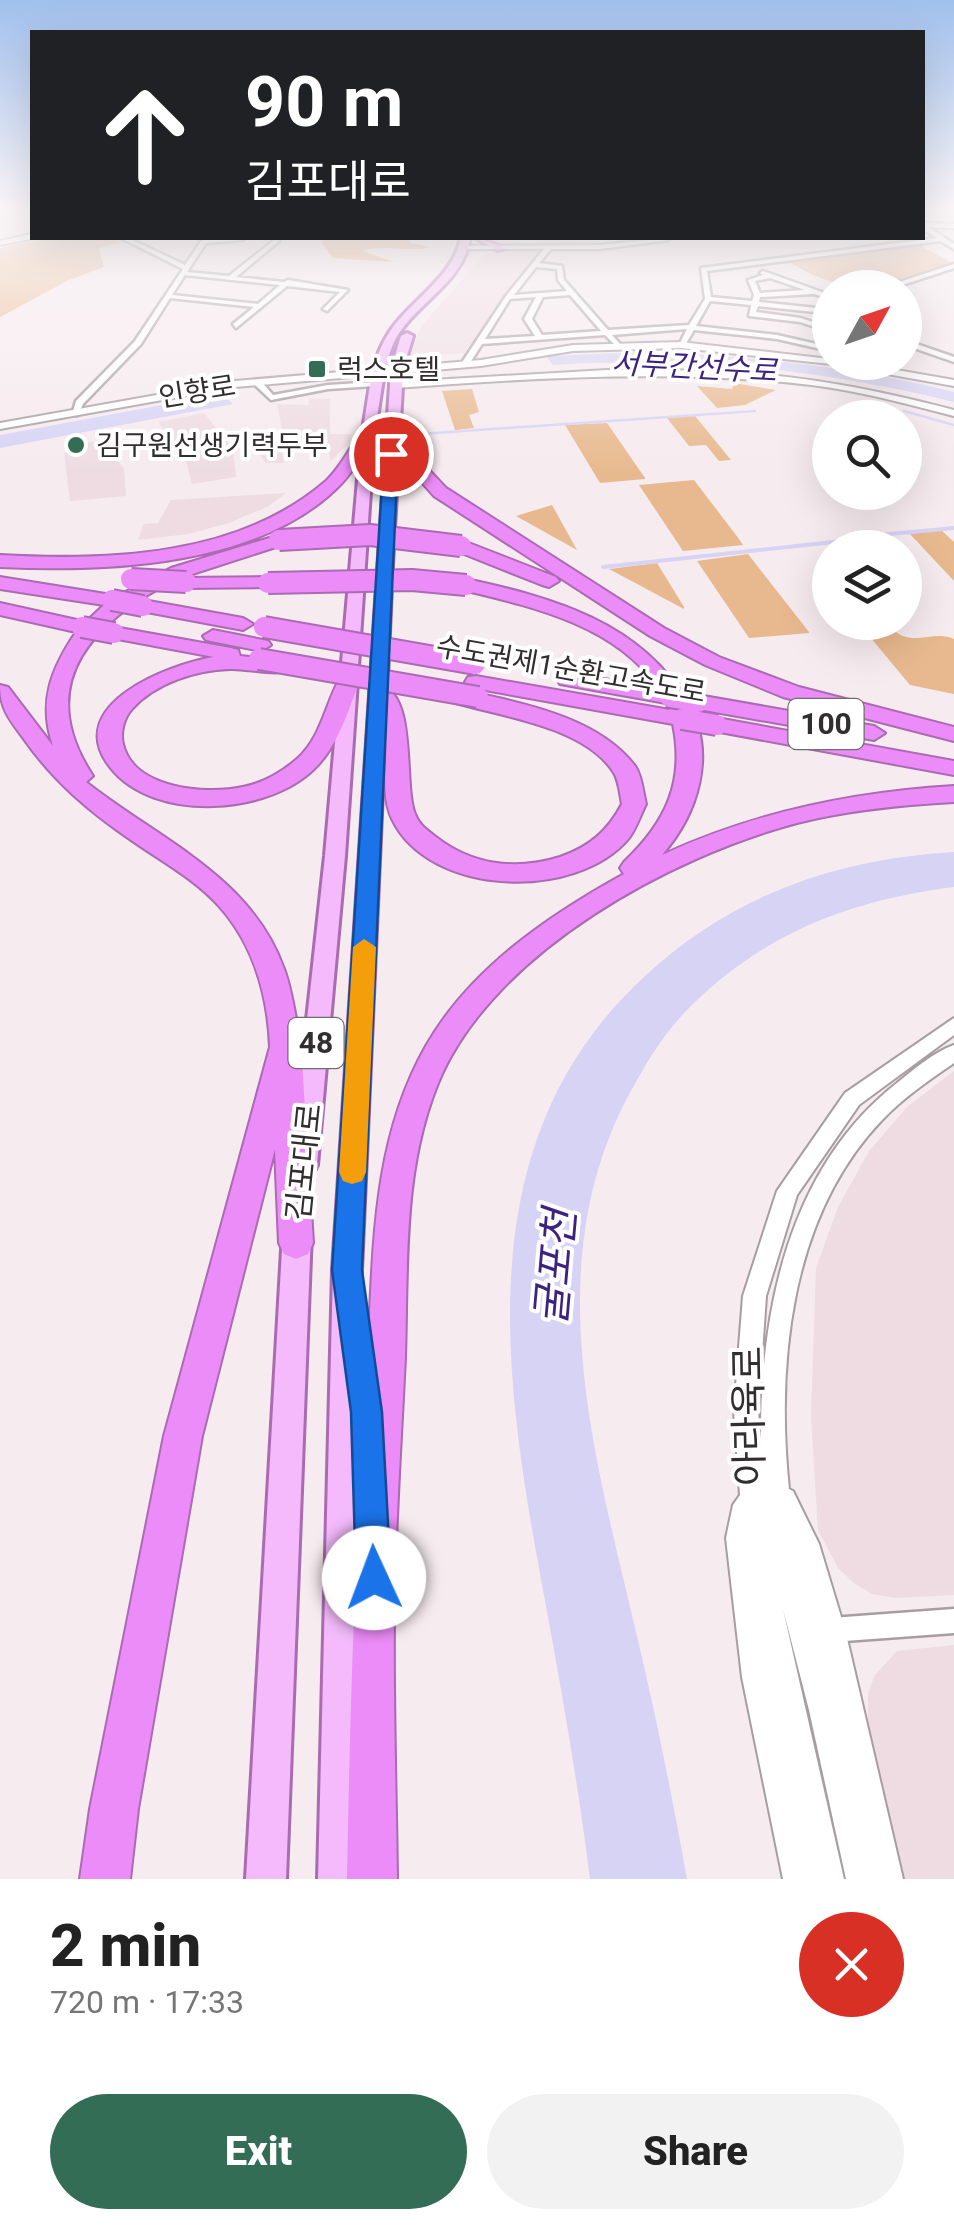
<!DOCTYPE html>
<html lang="en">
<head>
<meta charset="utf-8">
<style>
  body { margin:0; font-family:Roboto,"Noto Sans KR",sans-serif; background:#f2f2f2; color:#222; height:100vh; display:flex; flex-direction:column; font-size:38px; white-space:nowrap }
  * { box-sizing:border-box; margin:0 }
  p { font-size:32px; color:#767676 }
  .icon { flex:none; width:55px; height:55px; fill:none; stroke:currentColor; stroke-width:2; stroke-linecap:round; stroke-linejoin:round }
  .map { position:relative; height:1879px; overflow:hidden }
  .details { display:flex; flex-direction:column; background:#fff; flex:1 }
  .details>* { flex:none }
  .top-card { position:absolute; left:30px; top:30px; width:895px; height:210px; border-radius:0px; box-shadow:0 10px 40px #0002; background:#202124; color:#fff; overflow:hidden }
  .needle { width:65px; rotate:50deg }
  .controls { position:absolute; left:812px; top:270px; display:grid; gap:20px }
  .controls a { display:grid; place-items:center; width:110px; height:110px; border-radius:50%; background:#fff; box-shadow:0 10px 40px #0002; font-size:50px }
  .pin { position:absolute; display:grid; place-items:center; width:85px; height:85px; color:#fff; margin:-42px; border:5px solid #fff; border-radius:50%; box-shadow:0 2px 10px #0007 }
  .me { position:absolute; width:110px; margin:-55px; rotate:358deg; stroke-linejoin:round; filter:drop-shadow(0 0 8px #0008) }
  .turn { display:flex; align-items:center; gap:35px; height:210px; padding:0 50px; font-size:45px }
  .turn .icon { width:130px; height:130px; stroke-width:2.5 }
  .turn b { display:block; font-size:70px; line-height:85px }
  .round { display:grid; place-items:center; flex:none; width:105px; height:105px; border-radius:52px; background:#f2f2f2 }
  .head { display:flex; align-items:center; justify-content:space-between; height:170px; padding:0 50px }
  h1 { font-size:60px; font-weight:800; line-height:75px }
  .action { display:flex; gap:20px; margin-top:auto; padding:20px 50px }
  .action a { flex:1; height:115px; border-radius:60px; background:#346d56; color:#fff; font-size:40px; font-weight:800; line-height:115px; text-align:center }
  .action a+a { background:#f2f2f2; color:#222 }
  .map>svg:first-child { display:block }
</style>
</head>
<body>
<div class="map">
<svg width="954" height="1879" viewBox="0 0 954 1879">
  <rect width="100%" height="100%" fill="#f6ebef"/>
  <path fill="#eedce2" d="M495,249l48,1 -79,103 -56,4 14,-32 61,-69z
    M309,399h21v35h21l-1,8 -19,19 -4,-13h-46l3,15h-18l-13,-18 2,-14 27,-1 -5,-26 31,1z
    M204,413l29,36 3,28 -44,7 -7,-26 -27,-36z
    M102,439l22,30 2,27 -56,5 -6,-48 20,-3 -1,-6z
    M286,493l-17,13 -40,17 -41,11 -50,6 6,-16 14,-1 13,-23z
    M954,1071v524l-58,3 -24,-4 -18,-11 -16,-15 -20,-38 -7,-114 5,-148 22,-61 31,-56 38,-44z
    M954,1645v234h-53l-33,-140v-46l7,-18 22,-24z"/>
  <path fill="#e8b98e" d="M49,238h63l10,4 -23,6 5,19 -35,13 -69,37v-69z
    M917,244l37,20c-67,21 -102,38 -168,-4z
    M734,383l42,7 -31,15 -28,3 -20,-22 35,3z
    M472,389l7,23 -10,3 5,13 -19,2 -13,-39z
    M695,416l36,44h-1l-11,1 -13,-16 -17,1 -22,-28z
    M607,423l38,55v1l-45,4 -35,-58z
    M694,480l45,59 4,6 -60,6 -44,-66z
    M552,505l25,45 -61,-34z
    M941,530l13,12v39l-44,-47z
    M748,554l61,78v1l-60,5 -52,-77z
    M657,563l27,44v2l-75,-40z
    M896,632c18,14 39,-2 58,7v55l-44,-9 -40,-48z"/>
  <path fill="#e9a461" d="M335,238h118l-43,1 1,4 20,4c-23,5 -51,-3 -69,4l32,11 -61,-4 -12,-17z"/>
  <path fill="#d6d3f5" d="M642,352c105,4 210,14 312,40v10c-131,-33 -267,-46 -401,-37l-7,-9z
    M222,394l11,10 -233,44v-13z
    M954,852v35c-102,13 -188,45 -262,118 -30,29 -49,63 -68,99 -84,168 -29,352 11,524 20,83 37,167 52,251h-97c-11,-88 -26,-175 -42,-262 -41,-222 -90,-469 97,-641 87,-81 192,-117 309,-124z"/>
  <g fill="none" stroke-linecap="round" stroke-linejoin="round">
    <path stroke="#d6d3f5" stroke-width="2.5" d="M904,411l50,14
      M421,434l334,-23"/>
    <path stroke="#d6d3f5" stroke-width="4" d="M868,536l86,-8
      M603,567l267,-29"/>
    <defs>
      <path id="minor" d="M922,223l32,1v4l-26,-1 26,17v5l-13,-8 -234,30 4,26 41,4 2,-6 -6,-15 15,-5 -3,-2 3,-2 67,24v4l-16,-5 -54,3 -1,5 57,6 14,4v4l-15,-4 -57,-6 -2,6 45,6 29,10v4l-30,-10 -51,-6 2,-11 -41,-4 -14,25 81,9 53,12v4l-53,-12 -83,-9 -10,17h-6l9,-18 -75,6 9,10 -4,2 -12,-12 -123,9 -14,22 -7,-2 45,-68 38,-47h-78l-2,-3 136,-1 71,-7 -3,2 -68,9h-49l-12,14 23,3 2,14 44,50 81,-5 16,-26 -4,-31 236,-30 -15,-9zM536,267l21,2 1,11 9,11 -53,4zM770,278l35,12 -45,3 -5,-12zM570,295l31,36 -59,4 -10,-16 11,-22zM536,297l-12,22 11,17 -50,3 25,-40z
        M121,238h7l57,27 17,-25 44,-2 -3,2 -37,3 -19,29 42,4 48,-38 2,3 -43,36 48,5 4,-2 60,10 -21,21 -4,-2 17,-17 -53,-6 -51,42 -3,-4 21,-17 -84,-9 -29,46 -58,60 -5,11h-6l4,-14 59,-60 48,-72zM185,275l95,10 -22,19 -86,-9z
        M954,264v4l-61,20h-12z
        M905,340l49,17v5l-49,-17z
        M254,380h6l13,15 55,-10 47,-3 4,2 -4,2 -47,3 -57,11 -17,-16z
        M954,1609v24l-123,9 -8,-4 -4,-8 4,-8 8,-4z"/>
      <path id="tertiary" d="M32,234l3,4 -35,7v-4z
        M681,342l149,17v3h21l103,18v6l-123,-22 -150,-16 -108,3 -92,15 -246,21 -235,42v-6l235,-42 246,-21 92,-15z
        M607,370c70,0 141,0 210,11 46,7 92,17 137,29v6c-47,-12 -94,-25 -143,-31 -138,-16 -277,-7 -415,3l-5,-3 5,-3z
        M954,1018v17l-95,70 -62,90 -31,101 -8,115 3,37c-2,-132 26,-279 136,-365 17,-14 37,-31 57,-38v18c-25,17 -51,35 -72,57 -92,96 -106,244 -93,369l4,2 26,53 26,86 58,249h-57l-37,-169 -26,-101 61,270h-61l-41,-202 -16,-139 7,-33 7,-10 -6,-84 9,-115 34,-105 68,-98z"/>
      <path id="primary" d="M461,238h9c-7,45 -55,65 -75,102 -14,29 -14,63 -21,94l-29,422 -28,309 -4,8 -9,4 -9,-4 -4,-8 34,-309 37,-422c7,-33 7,-69 25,-98 21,-35 65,-56 74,-98z
        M476,238l29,10 -8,2z
        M407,333l6,3 -10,33 -11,195 -31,706v61l7,2 4,11 11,87 -5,11 -11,5 -7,-3 -2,435h-40l15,-609 58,-901 10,-33z
        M297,1219l10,4 4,9 -25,647h-40l37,-647 4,-9z"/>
      <path id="motorway" d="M389,415h10l16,40 31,33 218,140 55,29 80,30 155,40v14l-171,-44 -78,-32 -55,-29 -216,-140 -35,-39z
        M368,429l8,5c-12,16 -21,36 -35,50 -80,83 -234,88 -341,83v-12c110,6 238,2 326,-74 15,-14 24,-34 36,-50z
        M279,535l9,5 -3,4 -105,34 88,-1 10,6 -3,4 -89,1 -7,-2v-8c-84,41 -148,104 -86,198l-7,6c72,57 165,94 198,187 9,24 11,49 17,74l12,200 -5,11 -12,5 -12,-5 -5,-11 -4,-94 -73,287 -64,373 -8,70h-50l10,-70 74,-373 106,-389c-2,-50 -16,-102 -51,-141 -23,-26 -56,-44 -85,-64 -43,-29 -80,-60 -110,-103 -14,-19 -24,-30 -24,-54l8,2 45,59c-15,-44 -2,-77 23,-114l-76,-17v-12l86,19 18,-17 -104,-16v-12l118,19 53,-28z
        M461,540l95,37 3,4 -10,6 -7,-2 -88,-35 -2,-4z
        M466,579c85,18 175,43 221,123l11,-7 176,31 11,7 -11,7 -176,-31 -10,-6c29,51 10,111 -26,152 93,-43 190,-63 292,-69v16c-53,3 -106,8 -157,21 -127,34 -298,127 -355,251 -40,89 -34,189 -37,283 -4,86 -10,172 -11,257 -1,89 2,177 3,265h-50c3,-170 8,-338 20,-508 7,-111 2,-225 59,-325 44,-77 122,-130 198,-172l-4,-6 4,-6c42,-40 61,-80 49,-138l-205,-37 -3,-5 3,-5 8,-1 194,34 -4,-7 -106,-19 -3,-5 3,-5 8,-1 90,15c-43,-64 -129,-82 -199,-99v-8z
        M143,600l100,18 10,6 -10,6 -107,-20 -3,-4z
        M114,627l117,21 7,2 2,6 46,4 11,6c-14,13 -48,2 -67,3 -34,1 -75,14 -98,40 -8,9 -12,23 -9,35 10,45 83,51 120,43 20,-4 39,-15 54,-28 24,-21 28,-54 43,-81h16l3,5c-11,28 -20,59 -41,82 -45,50 -164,59 -208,2 -49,-62 60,-103 104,-110l-107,-20v-8z
        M213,630l55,11 3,4 -10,6 -55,-11 -3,-4z
        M380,685c38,10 23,101 35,129 4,11 12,16 21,23 36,28 79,34 124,20 29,-10 48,-26 62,-53 -2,-9 -3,-23 -8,-31 -30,-49 -121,-57 -171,-74l-3,-5 11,-7c60,15 144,26 184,79 7,10 8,26 11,38 -5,10 -10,25 -17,34 -52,63 -200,59 -237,-19 -12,-26 -4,-56 -7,-84 -2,-15 -10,-29 -16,-43z
        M717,718l237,43v14l-245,-45 -3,-5z"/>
    </defs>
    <use href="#minor" stroke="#a79ea1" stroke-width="5"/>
    <use href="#tertiary" stroke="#a79ea1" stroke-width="4"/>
    <use href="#primary" stroke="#ab6bb2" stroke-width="6"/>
    <use href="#motorway" stroke="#ab6bb2" stroke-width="4"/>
    <use href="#minor" fill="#fff" fill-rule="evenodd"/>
    <use href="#tertiary" fill="#fff" fill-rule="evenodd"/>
    <use href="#primary" fill="#f4bafb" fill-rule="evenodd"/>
    <use href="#motorway" fill="#ec8cf9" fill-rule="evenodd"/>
    <defs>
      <path id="motorway-bridge" d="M279,540l91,-5 91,11
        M131,579l55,3
        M268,583l144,-3 54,5
        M112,600l31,6
        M82,627l32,6
        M264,627l211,37
        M259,659l219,38
        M670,697l28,5
        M682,719l35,6"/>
    </defs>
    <use href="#motorway-bridge" stroke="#ab6bb2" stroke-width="24" stroke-linecap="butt"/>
    <use href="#motorway-bridge" stroke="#ec8cf9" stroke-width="20"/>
  </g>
  <linearGradient id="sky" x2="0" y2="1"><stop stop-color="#a1c0ed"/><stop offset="0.44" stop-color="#fbf6f8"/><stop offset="1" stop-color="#fbf6f8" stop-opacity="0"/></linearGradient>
  <rect width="954" height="474" fill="url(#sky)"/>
  <path fill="#1a73e8" stroke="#114b97" stroke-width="2.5" d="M391,450l7,4 -36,816 20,142 9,166 -5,12 -12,5 -13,-5 -5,-12 -5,-166 -19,-142 52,-816z"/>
  <path fill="#f59e0b" d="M364,939l12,8 -10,225 -4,9 -10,3 -9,-3 -4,-9 14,-225z"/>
  <g fill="#346d56" stroke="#fff" stroke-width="4">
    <rect x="307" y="359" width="20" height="20" rx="5"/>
    <circle cx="76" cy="445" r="10"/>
  </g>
  <g text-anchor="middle" stroke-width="8" stroke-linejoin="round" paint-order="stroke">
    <g font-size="28" fill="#322e2f" stroke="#fff" text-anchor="start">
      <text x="337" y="379">럭스호텔</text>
      <text x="96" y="455">김구원선생기력두부</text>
    </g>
    <g font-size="28" fill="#322e2f" stroke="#fff">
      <text transform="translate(197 391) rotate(-9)" y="10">인향로</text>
      <text transform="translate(571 669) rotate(10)" y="10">수도권제1순환고속도로</text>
    </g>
    <g font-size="30" font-style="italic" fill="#3c2380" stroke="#fff">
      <text transform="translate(694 367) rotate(3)" y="10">서부간선수로</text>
    </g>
    <g fill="#fff" stroke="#706d6d" stroke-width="2.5">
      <rect x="788.5" y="699" width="75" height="50" rx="8"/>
      <rect x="288.5" y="1018" width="55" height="50" rx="8"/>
    </g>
    <g font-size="30" font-weight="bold" fill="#322e2f">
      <text x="826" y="734">100</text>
      <text x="316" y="1053">48</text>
    </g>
    <g font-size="32" fill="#322e2f" stroke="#fff">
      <text transform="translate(304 1162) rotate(-84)" y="11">김포대로</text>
    </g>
    <g font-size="38" fill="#322e2f" stroke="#fff">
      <text transform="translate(749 1416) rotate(-91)" y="13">아라육로</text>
    </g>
    <g font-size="42" font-style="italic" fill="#3c2380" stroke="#fff">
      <text transform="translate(555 1267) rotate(-85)" y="15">굴포천</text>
    </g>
  </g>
</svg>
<div class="controls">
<a><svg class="needle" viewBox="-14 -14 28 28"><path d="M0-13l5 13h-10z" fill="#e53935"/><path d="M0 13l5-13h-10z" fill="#767676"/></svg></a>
<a><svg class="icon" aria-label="search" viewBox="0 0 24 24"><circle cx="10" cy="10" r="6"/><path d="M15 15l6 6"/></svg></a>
<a><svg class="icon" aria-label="layers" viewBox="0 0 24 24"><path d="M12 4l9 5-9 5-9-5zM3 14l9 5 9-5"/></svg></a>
</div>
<div class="pin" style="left:391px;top:454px;background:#d93025"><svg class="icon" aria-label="arrive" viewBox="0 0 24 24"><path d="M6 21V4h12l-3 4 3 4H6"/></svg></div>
<svg class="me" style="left:374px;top:1578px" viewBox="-20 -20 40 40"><circle r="19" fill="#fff"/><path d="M0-13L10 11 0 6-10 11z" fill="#1a73e8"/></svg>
<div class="top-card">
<div class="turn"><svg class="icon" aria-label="ahead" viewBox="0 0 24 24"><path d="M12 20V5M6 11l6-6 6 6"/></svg><div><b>90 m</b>김포대로</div></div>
</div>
</div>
<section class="details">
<div class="head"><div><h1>2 min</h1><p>720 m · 17:33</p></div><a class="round" style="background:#d93025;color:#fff"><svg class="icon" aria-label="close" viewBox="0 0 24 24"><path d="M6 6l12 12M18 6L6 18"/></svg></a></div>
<div class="action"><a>Exit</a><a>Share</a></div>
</section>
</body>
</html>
